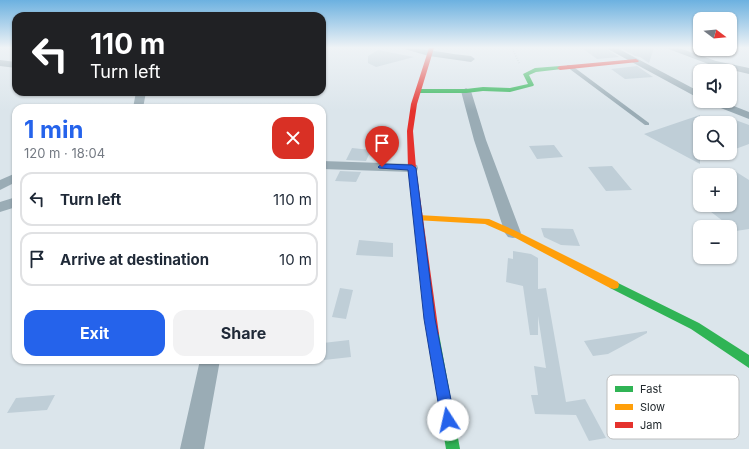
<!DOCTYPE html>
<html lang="en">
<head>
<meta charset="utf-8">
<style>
  body { margin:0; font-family:Inter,sans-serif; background:#f2f2f3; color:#1f2937; height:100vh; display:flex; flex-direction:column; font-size:15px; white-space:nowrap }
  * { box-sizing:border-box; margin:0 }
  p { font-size:13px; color:#747a83 }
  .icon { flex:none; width:22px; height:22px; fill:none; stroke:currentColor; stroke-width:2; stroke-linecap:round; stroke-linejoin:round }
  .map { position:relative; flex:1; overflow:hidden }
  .sheet { position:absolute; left:12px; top:104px; width:314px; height:260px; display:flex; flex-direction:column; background:#fff; border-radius:12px; box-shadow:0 1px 3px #0004 }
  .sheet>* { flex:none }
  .top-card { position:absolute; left:12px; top:12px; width:314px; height:84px; border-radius:12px; box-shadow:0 1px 3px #0004; background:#202124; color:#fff; overflow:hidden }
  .needle { width:26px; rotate:106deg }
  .buttons { position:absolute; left:693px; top:12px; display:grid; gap:8px }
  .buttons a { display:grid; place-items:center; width:44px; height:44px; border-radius:8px; background:#fff; box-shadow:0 1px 3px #0004; font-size:20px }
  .pin { position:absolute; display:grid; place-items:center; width:34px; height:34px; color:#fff; margin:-41px -17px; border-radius:50% 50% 50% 0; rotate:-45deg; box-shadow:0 0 4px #0007 }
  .pin .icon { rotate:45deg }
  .me { position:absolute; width:44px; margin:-22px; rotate:350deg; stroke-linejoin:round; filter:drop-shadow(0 0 3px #0008) }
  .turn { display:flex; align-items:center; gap:14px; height:84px; padding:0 12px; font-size:18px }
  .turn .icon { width:52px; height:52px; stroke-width:2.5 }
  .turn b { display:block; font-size:28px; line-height:34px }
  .round { display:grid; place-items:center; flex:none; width:42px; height:42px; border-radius:12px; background:#f2f2f3 }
  .overview { display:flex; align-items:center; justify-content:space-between; height:68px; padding:0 12px }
  h1 { font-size:24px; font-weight:700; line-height:30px; color:#2563eb }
  .primary-button { display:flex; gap:8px; margin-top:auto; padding:8px 12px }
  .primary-button a { flex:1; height:46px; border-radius:12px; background:#2563eb; color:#fff; font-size:16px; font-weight:700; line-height:46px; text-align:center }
  .primary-button a+a { background:#f2f2f3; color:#1f2937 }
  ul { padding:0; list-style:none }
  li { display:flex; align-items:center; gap:12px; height:54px; margin:0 8px 6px; padding:0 4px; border:2px solid #e0e1e3; border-radius:12px }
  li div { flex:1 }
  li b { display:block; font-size:15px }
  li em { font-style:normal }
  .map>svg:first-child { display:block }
</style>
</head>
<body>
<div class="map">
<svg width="749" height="449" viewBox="0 0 749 449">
  <rect width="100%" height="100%" fill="#dbe5eb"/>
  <path fill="#bfced7" d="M582,48h23l14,9 -22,2z
    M621,48h33l-5,15 -9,-6 -5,-1z
    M378,50l36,7 -38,10 -8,-4v-7z
    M637,66l16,11 -28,2 -14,-10z
    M700,115v49l-56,-30z
    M730,118l19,7v19l-19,7z
    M554,145l9,12 -26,2 -8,-13z
    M352,148l19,2 -5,11 -20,-1z
    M612,166l20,24 -26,1 -18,-24z
    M730,168l19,12v49l-13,2 -34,-26h28z
    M340,171l21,1 -5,10 -21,-1z
    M541,228l32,1 7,17 -19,-1 -17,-8z
    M359,240l34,3v14l-37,-2z
    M513,251l18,3 7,4v31l8,-1 20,114 19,-3 21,39 -17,3 -13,-26 -41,-1 -4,-19h7l-4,-29 12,2 -8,-52v19h-8l-7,-49 -17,-4 2,-24 5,1z
    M340,288l13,2 -7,29 -14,-2z
    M647,331v2l-39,21 -15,2 -9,-15z
    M349,340l2,17 -27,3 -1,-17z
    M55,395l-8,15 -40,3 9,-15z"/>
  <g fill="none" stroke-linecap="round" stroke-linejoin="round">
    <path stroke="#a0aeb4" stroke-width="1.5" stroke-dasharray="0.5 2" stroke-linecap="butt" d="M516,48l-3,2 6,13"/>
    <path fill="#9aacb5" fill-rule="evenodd" d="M567,65h4l78,58v2h-4l-78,-58z"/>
    <path fill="#9aacb5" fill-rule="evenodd" d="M401,48c23,0 47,6 70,8l4,3 -4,3 -42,-6z
      M606,48h11l83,44v7z
      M666,48h13l37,13 33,7v6l-38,-9z
      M0,60l16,2v6l-16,-2z
      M466,88l5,3 15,49 35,93 -3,4 -5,1 -5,-1 -3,-4 -31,-93 -13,-49z
      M136,92h10l-3,16h-10z
      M707,101h14l28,11v7l-41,-16z
      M322,161l90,3 5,1 1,3 -1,3 -5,1 -90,-3z
      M16,173v9l-16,8v-10z
      M16,197v10l-16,5v-10z
      M200,360h20l-16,89h-24z"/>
    <path fill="#30b455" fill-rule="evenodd" d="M560,66l2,1v2l-26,3 -7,3 5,10 -1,1 -23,6 -27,-1 -17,2h-47l-3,-2 3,-2h47l17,-2 27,1 18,-4 -5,-10 12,-6z
      M614,281l85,42 50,32v13l-58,-39 -81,-41 -1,-3 1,-3z
      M433,329l4,1 2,4 21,115h-14l-19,-115 2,-4z"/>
    <path fill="#ff9f0a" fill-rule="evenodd" d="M418,215l71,4 27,12 102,51 1,3 -1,3 -4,1 -4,-1 -100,-53 -25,-11 -70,-4 -1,-2 1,-2z"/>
    <path fill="#e5322d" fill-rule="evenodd" d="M429,48h5l-17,56 -4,27 3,37 23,166 -2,4 -4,1 -4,-1 -2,-4 -19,-166 -1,-37 4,-27z
      M636,59l3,2 -1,1 -78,8 -3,-2 3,-2z"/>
  </g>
  <linearGradient id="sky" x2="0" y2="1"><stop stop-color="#6cb1e0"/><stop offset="0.43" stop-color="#eff3f6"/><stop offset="1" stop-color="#eff3f6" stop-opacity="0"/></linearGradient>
  <rect width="749" height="111" fill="url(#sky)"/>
  <path fill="#2563eb" stroke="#184099" d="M382,164l30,1 4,3 19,151 20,101 -2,5 -5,2 -5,-2 -2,-5 -17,-101 -16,-149 -29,-2 -1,-1z"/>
  <rect x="607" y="375" width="132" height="64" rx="6" fill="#fff" stroke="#bdbfc0" stroke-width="1"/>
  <rect x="615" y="386" width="18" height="6" fill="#30b455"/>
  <rect x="615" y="404" width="18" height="6" fill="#ff9f0a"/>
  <rect x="615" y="422" width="18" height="6" fill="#e5322d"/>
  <g font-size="11" fill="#22292d">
    <text x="640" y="393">Fast</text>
    <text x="640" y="411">Slow</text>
    <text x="640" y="429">Jam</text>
  </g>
</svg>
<div class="buttons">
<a><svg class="needle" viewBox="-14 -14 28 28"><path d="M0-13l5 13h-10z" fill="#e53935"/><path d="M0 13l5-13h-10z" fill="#747a83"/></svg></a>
<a><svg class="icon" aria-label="sound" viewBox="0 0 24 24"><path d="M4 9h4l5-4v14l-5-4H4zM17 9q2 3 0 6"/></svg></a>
<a><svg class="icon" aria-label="search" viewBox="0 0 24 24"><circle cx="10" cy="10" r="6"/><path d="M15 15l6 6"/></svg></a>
<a>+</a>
<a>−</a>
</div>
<div class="pin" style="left:382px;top:167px;background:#d93025"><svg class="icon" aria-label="arrive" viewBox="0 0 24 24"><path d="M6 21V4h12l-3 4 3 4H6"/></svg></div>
<svg class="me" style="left:448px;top:420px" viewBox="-20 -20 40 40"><circle r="19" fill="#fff"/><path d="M0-13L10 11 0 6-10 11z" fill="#2563eb"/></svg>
<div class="top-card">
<div class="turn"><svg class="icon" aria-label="left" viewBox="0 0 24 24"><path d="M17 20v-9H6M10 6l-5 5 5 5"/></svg><div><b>110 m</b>Turn left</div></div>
</div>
<section class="sheet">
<div class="overview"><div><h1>1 min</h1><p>120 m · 18:04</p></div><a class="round" style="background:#d93025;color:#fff"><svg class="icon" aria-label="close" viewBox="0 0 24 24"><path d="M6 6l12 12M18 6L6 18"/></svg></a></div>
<ul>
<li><svg class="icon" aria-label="left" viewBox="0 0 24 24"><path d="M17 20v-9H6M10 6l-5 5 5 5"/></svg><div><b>Turn left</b></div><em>110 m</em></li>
<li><svg class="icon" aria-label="arrive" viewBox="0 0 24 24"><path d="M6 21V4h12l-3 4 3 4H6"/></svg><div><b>Arrive at destination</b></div><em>10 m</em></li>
</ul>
<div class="primary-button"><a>Exit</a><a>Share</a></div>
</section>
</div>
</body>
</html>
